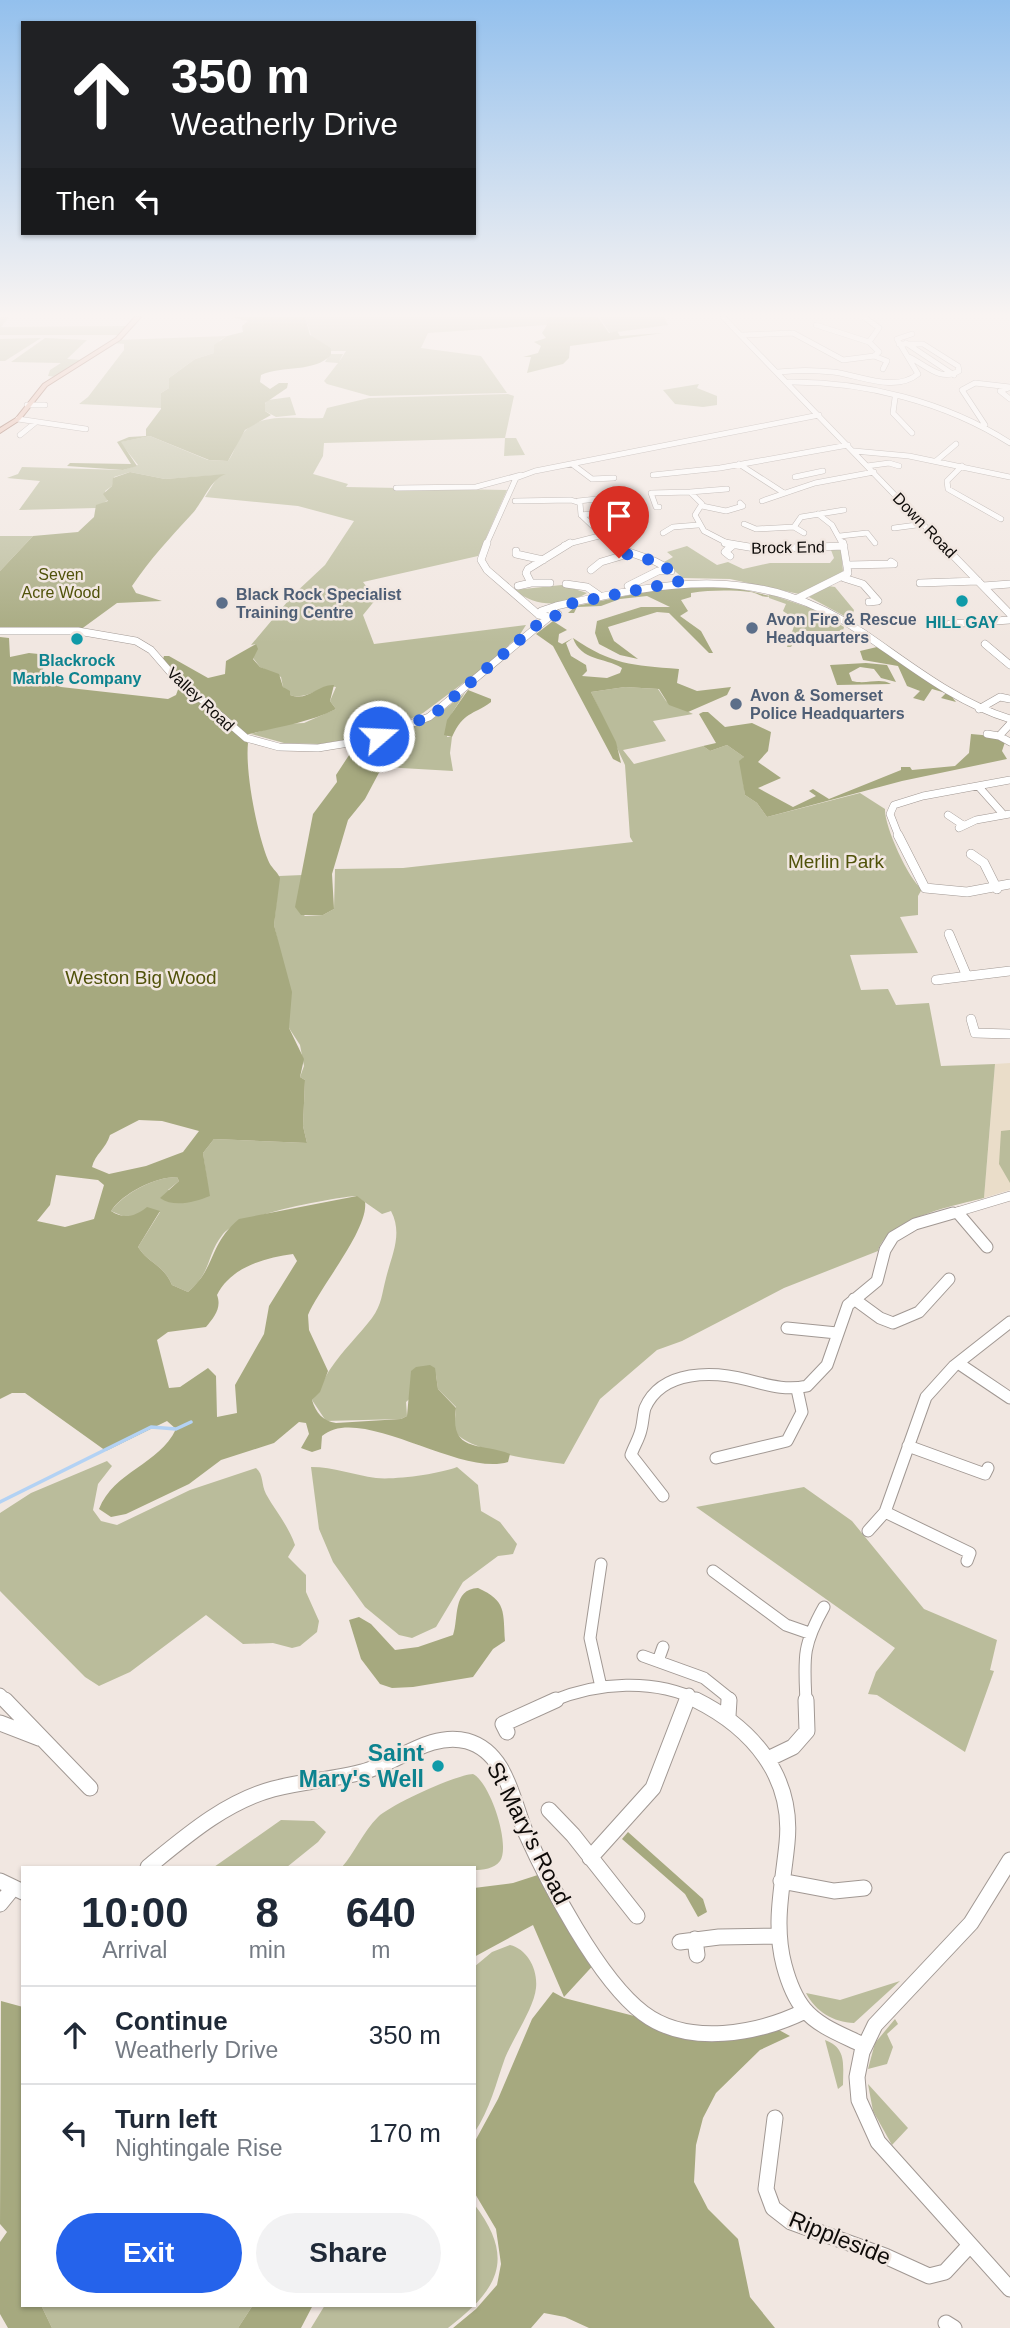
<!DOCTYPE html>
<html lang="en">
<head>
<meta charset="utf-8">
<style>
  body { margin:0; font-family:Arial,sans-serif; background:#f2f2f3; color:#1f2937; height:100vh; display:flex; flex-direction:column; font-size:26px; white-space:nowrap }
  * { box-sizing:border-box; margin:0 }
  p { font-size:23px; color:#747a83 }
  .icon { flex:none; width:38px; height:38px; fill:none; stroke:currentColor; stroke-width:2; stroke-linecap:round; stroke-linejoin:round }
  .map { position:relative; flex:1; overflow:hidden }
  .drawer { position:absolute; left:21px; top:1866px; width:455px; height:441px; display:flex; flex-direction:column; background:#fff; border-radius:0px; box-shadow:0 2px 5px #0004 }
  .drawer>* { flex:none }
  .top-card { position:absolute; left:21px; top:21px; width:455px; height:214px; border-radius:0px; box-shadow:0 2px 5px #0004; background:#202124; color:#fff; overflow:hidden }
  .pin { position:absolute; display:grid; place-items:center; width:60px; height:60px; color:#fff; margin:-72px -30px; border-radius:50% 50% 50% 0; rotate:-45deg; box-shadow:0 0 7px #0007 }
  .pin .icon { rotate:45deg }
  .me { position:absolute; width:77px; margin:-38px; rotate:71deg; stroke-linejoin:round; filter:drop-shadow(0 0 5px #0008) }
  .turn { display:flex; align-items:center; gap:24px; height:147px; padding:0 35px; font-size:32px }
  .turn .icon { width:91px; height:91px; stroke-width:2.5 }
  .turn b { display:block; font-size:49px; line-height:60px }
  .then { display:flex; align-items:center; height:66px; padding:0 35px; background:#0003; gap:14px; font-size:26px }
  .eta { display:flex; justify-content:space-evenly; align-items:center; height:119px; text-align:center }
  .eta b { font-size:42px; font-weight:700; line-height:49px }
  .button { display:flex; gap:14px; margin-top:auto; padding:14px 35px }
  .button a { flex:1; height:80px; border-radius:42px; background:#2563eb; color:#fff; font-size:28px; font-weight:700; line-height:80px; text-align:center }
  .button a+a { background:#f2f2f3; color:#1f2937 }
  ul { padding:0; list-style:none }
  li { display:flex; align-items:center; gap:21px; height:98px; padding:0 35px; border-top:2px solid #e0e1e3 }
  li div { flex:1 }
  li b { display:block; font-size:26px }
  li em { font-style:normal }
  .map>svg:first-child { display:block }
</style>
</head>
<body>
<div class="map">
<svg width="1010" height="2328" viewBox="0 0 1010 2328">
  <rect width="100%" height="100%" fill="#f1e7e1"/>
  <path fill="#eaddc9" d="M1010,1063v127l-26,8 11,-134z"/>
  <path fill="#babc9b" d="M0,317h9l-8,10 125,-1 -7,9h-119z
    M305,317h240l2,8 -119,8 -7,15 60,8 26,37 -137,3 -43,-12 -3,-3 14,-18 -13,-1 5,-8h13l-4,8 7,-11h-15v-3l-19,-10z
    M599,317h65l4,8 -58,8z
    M227,336l-7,4 -6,13 -19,6 -26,19v10l-8,5v15l-82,-4 9,-7 36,-47v-6l-10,-1 4,-3z
    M41,338l-36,23h-5v-22z
    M45,338l42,2 -20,19 15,1 -25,17 -9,-1 2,-6 11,-7 -50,-1z
    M699,384l-2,4 20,8v9l-14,2 -28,-3 -12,-14z
    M508,394l6,2 -9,42h11l9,17 -21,1 1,-18 -181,5 -1,13 -10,18 35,10 -2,3 161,3 -29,66 -115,26 13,17 -13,16 11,29 152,-19 -7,11 -41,36 -55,41 -25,12 -41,13 -38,6 -35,-1 -33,-9 34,-10 19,-1 32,-14 -6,-8 6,-14c-17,-2 -28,14 -47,8l-6,-8 -2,-10 -21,-10 -7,-9 3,-14 -5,1 42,-50 32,-30 29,-44 -56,-15 -93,-9 14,-22 -54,4 -35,-7 -16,5 -2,9 -7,5 3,9 -12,8 -77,2 21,-29 -33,-3 11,-4 4,-7 101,3 15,-5 -18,-23 30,-6 58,24 20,1c7,-9 8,-20 16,-29 18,-21 54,-12 79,-14l4,-10 42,-10z
    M290,397l6,18 -20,2 -11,-6 -1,-6 4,-5z
    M0,536h33l-33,35z
    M687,546l30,19 11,-3 15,7 27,-6h60l4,-5 -3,-8h10l2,21 -13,10 -31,13 -69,-15 -47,-1 -19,-16 9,-5 -6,-5z
    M562,585l25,8c-25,15 -51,14 -73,-3z
    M828,586l7,1 19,23 -2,7 -4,1 -39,-21z
    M769,594l47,16 28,17 -1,4h-43l-9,16h-4l9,-27 -13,-9 3,-7 -17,-6z
    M625,687l33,2 8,12 27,13 -40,7 13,20 -43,9 11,14 69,-18 7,5 17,-6 17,12 -3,6 4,32 12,8 10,14 93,-24 25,16c-1,16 23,70 37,80l-4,7v19l-18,2 18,36 -68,2 11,35 27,-1 8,16 33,-2 12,63 54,-2 -11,134c-31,8 -96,20 -106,53l-94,37 -102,53 -25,9 -57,49 -36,65c-26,-4 -98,-12 -110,-34l2,-23 -18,-18 -2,-14 -30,27 1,14 -6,3 -75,2 -14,-21c9,-10 11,-21 19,-32 12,-18 28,-33 41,-50 10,-14 10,-25 14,-40 6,-24 17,-44 5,-67l-9,3 -26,-18c-25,2 -118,19 -133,38 -18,23 -10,37 -35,58l-16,-7c-9,-21 -23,-21 -34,-38l22,-35 -35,5 -14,-6c13,-18 44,-34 66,-34l2,4 -11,9 41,6 -6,-43 11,-14 93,4 -4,-17 2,-46 -5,-3 4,-11 -4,-21 -11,-17 -6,-64 -9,-39 5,-49 24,-1 -7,32 9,9 18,-1 11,-6 1,-40 68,-1 230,-26 -3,-5 -5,-72 -34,-73z
    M465,693l-13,20 -5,24h5l-2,16 3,18 -69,-4 13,-34 38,-16z
    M1010,1130v53l-11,-19 2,-33z
    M107,1461l5,5 -14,18 -5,26 8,11 16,4 73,-35 66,-22c8,7 5,16 10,26 10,18 22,31 29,51l-7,12 18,18v17l13,29 -2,11 -17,14 -8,2 -19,-5 -30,1 -37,-29 -76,57 -31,14 -14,-9 -85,-86v-78l31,-20z
    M311,1467c23,0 43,8 65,11 19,2 63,-4 81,-11l21,18 3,26 19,11 17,22 -4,10 -15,2 -35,26 -27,45 -24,11 -13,-3 -34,-28 -32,-45 -14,-33z
    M804,1487l48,34 72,88 73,31 -7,30 4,1 -29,81 -88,-57 -9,-1 8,-22 19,-24 -199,-141z
    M473,1774c17,8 38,71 27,87 -6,8 -17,9 -26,9v-3h-132c13,-15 21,-35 36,-50 12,-12 77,-42 95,-43z
    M281,1820l33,1 12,11 -8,10 -31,25h-73z
    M510,1945c17,4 28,24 26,43 -2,20 -23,50 -31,70 -9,25 -15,52 -31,75v-166l18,-15z
    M900,1981l-46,42c-21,-1 -38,-11 -48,-30l34,7z
    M895,2019l3,5 -11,10 6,13 -6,17 -19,5 7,-26z
    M825,2040c22,8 18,25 18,45l-5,4z
    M868,2084l40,44 -16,17 -19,-34z
    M474,2204c43,56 23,86 -26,124h-137l14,-23h149z
    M41,2305h212l-15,23h-186z"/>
  <path fill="#a6a97f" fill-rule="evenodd" d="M231,317h74l5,18 21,13v7c-17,18 -48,10 -70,20l-1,7 10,7 9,-6h9l-1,5 -22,15v8l6,4 -26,15 -17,31 -19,-1 -59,-24 -29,6 16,24 -14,4 -56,-4 3,-3 61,1 -14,-22 12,-5 17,-1v-7l15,-20v-16l8,-5v-10l26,-19 19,-6v-8l13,-9 16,-4 -1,-6 6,-5z
    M545,317h53l11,16 8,-2 3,5 43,-3 -93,13 -1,12 -6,6 -36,9 4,-16h-8l15,-4 3,-7 -7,-4 12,-4 -4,-5 5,-8z
    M130,472l35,7 61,-5c-16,5 -23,29 -35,41 -22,24 -40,43 -59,71l4,7 26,8 -45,2 -37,27 -80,1v-60l33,-35 45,-4 16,-15 2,-12 12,-4 -5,-7 9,-8 1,-8z
    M684,584l5,4 34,-3 47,11c-7,3 -11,-3 -20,-4 -19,-2 -39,-2 -59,1v4l-10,3 7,11 -8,5 21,15 12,22h-4l-40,-40 -12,-1 -49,15 6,14 24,18 -18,-4 -21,-11 -4,-11 2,-12 44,-14h29l-23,-11 -27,3 -19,7 -24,1 -3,6h-6l8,-7z
    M553,621l14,9 -8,4 -1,8 4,2 11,-6c40,27 58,27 106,31l-2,14 20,8 34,-4 -4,8 -39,17 -19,-7 -10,-16 -34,-2 -34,5 25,50 5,21 -8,-4 -60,-113 -17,-12zM573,638c8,23 31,19 49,30l-2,5 -13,5 -25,-2 5,-5 -1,-6 -15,-9 -5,-13z
    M0,637l9,1 1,19 19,-4 19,2 -6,17 1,5 18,10 107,12 8,-4 4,-11 68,59c-3,29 9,90 20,117 3,8 9,11 12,18l-6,47 18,67 -3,36 15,31 -4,18 5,3 -2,46 4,17 -93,-4 -11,14 7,43c-15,6 -36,12 -50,2l19,-17 -2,-4c-22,0 -54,16 -66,34 13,9 25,5 36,-4l13,4 -22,36c11,17 25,17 34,38l16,7c29,-25 20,-47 51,-73l118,-23 8,6c4,27 -46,86 -57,113l1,15 19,41 -8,21 -8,8c4,13 11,21 24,23l65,-4 6,-3 4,-45 5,-4 14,-2 5,3 3,21 18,19c-7,46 24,34 54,46l-2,8c-49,15 -148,-59 -186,-26l-1,13 -9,3 -11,-4 8,-14 -3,-11 -7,-1 -25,21 -53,17 -32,24 -63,30 -15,3 -12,-8c15,-38 60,-44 77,-80l-9,-8 -61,30 -81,-58h-13l-12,6zM139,1120l23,1 37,10 -16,21 -37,14 -37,8 -17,-7c3,-13 14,-18 18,-32zM56,1175l42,5 6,5 -10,34 -29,8 -28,-6 13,-16zM293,1254l4,7 -28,45 -5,28 -29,51 2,28 -20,4 -1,-41 -8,-8 -28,19 -11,1 -12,-48 11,-8 38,-5c8,-10 16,-19 11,-32 14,-28 47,-37 76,-41z
    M256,644l2,5 -5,10 7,8 19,7 4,13 7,4v4c18,7 28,-11 44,-10l-4,16 6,8c-28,14 -59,18 -91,26l-73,-64 -9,-12 1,-3h5l39,22 17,-4 1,-13z
    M877,647l72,46 7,9 -15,-4 5,-5 -14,-4 -8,12 -11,-3 7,-7 -13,-5 -9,-20 -35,-6 -3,-9z
    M866,663l21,2 9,17 -15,-4 -7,-9 -14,-2 -11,6 3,8c15,4 27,-4 39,3l-54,1 -7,-20z
    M468,690l23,9v3c-19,14 -27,9 -39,35l-8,-2 3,-15z
    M703,712h5l17,15 27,-4 19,9 -3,19 -10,11 23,16 -23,10 35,19 23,-11 -7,-5 4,-2 16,10 72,-29v-3h9l2,3 43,-4 14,-13 2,-19 22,2 12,6 -3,9 5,8 -105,22 -135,36 -10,-14 -12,-8 -6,-34 5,-4 -17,-12 -17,6 -7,-5 13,-3 -17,-29z
    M397,733l-1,14 -6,5 -25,47 -17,21 -16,54 2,35 -11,6h-22l-6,-8 18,-93 24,-32 -1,-7 19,-29z
    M478,1588c29,13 25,24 27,53l-12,8 -20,28 -60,10 -21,1 -12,-4 -19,-25 -12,-39 10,-3 12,7 24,26 23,-3 35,-12c6,-16 -1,-46 25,-47z
    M628,1832l75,67 4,13 -9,5 -13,-23 -63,-55z
    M547,1872l52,87 -35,38 -31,-72 -59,32v-69l39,-5z
    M553,1992l11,6 156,40 59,-8 11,6 -30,14 -44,43 -13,25 -7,27 -2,37 14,27 30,30 12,58 25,31h-186l-24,-11 -21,-4 -13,15h-78l23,-19 21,-24 4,-21 -5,-35 -22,-37v-49l24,-44 34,-80z
    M1,2001l22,6v298h18l11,23h-44l-8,-14v-72l7,-10 -7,-8z
    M253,2305h60l-12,23h-63z"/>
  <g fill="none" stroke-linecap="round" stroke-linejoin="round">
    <path stroke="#b3d2f4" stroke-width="3.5" d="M0,1502l151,-75 25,2 15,-7"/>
    <defs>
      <path id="minor-far4" d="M723,317l220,228
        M816,325l53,17
        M742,335l51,-2 50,27 31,-4 5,-4 -10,-10 10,-14 -15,-11
        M906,343l48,32
        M899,344h24l35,22 1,5c-19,11 -33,-6 -50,-14
        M874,356l13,5 -4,8
        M778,372c18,-2 37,-2 55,0 26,3 62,21 85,2l-21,-35 15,-5
        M788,382c75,-1 158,20 222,61
        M1009,388l-9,3 10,8
        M895,398l-2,15 19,20
        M27,405h18
        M18,419l68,10
        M985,425l-23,-35 13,-7 35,4
        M20,435l16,-13
        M854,451l55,5 101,21
        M936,461l20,-17
        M572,464l20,15 22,-1
        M739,464l45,29
        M867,466l22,-3 10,3
        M962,466l-15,15 1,8 53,30
        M653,475l67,-7 128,-23
        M795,477l28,-6
        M396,488l80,-1 45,-12
        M727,489l-37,3 12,12 -7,11 9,16 27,14
        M515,501l56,-1 9,3 1,12
        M578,501l38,-4
        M762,501l53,-18 59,-11
        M702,506l24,5 17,-5 -3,-3
        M659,507h-3l-5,-14 39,-1
        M607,509l2,3 -28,3 32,30
        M818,514l14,11 11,20
        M744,524l12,5 38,-2 7,-10 43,-7
        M794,527l10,6
        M894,528l30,-4
        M663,533l10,-6 25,-2
        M840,536l27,-3 8,10
        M486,545l30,-67 19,-7 284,-56
        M564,545l39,-10"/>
      <path id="minor-far3" d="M487,543l-6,17 6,10 52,45
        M611,543c18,13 42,13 58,27
        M725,543l36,6 83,-3
        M941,543l69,71
        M516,551v3l27,6
        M730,556l-5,-4 8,-7
        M848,565l46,-1 -3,-2
        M591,570l10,-8 27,-8
        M844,578l19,6 15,17 -9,1
        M531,583h19
        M920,583l58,-2
        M566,584l21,3 13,9
        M518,586l13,-3 -5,-10 2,-4 42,-26
        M628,586l30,-15h13
        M983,586l27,-2
        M798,598l50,-25 -5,-30
        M549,609l9,5 -9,3 -10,-2 2,-4 15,-5c114,-25 204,-43 307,27 47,32 92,69 147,86
        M950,624l60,-4
        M0,631h78l58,10 15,9 19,22 76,66 33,9 39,1 49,-8 62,-23 120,-100
        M985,644l25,21
        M979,709l21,-12 10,2
        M1010,724l-11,12 11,6
        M987,734l12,2
        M979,787l24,27
        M948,815l15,10
        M959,828l17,-8 34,-6
        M899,837l-9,-23 4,-9 29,-9 87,-16"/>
      <path id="minor-far2" d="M898,835l27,53 42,4 43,-8
        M971,854l13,9 13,26
        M949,934l17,40
        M936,980l74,-9
        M971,1019l4,14 35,1
        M957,1212l2,3
        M947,1215l63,-19"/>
      <path id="minor-far1" d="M958,1213l29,34
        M854,1299l26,19 13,5 26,-11 30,-33
        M787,1328l50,5
        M958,1363l52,35
        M908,1446l77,28 3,-6
        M716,1458l71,-17 15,-29 -5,-23
        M663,1496l-32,-41c3,-9 8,-16 10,-25 2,-7 2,-15 4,-22 17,-39 69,-37 103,-28 20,5 38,11 59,6l20,-21 21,-60 29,-24 8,-31 8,-13 22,-13 38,-11
        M868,1531l17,-19
        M967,1561l3,-8 -85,-41 41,-115 28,-31 56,-44
        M601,1564l-11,74 11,49
        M713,1571l73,54 23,8
        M643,1656l61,22 25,20v3
        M658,1661l5,-14
        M0,1694l7,7
        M552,1701c46,-19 102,-23 148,0
        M686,1701l3,-7
        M806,1701c-2,-43 -4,-55 18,-94"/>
      <path id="minor" d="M5,1700l85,88
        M696,1700c56,28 98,76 91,143 -4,42 -14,80 -3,122 4,15 10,32 20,44 15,18 39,26 59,36
        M728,1716l1,-16
        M0,1723l39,15
        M507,1732l-4,-8 53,-24
        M768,1759l25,-12 14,-16 -1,-31
        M549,1810l24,25 64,81
        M590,1858l63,-70 34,-88
        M1010,1860l-39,63 -96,102 -13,27 -5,25 2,23 19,42 132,147
        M148,1867c38,-31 77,-65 125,-78 29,-8 60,-9 89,-17 34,-8 68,-41 105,-31 39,11 45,58 58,90 23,51 73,148 118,182 45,34 115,21 162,-2
        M0,1881l23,11
        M781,1881l53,10 30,-3
        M0,1904l13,-16
        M695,1939l2,16
        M680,1942l39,-5 60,-1
        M775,2118l-9,71 7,19 18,14 94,34 44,20 16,-4 24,-26
        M946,2323l8,5"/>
      <path id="major" d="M135,317h6l-21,23 -73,46 -27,34 -20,13v-5l16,-10 27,-34 73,-46z"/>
    </defs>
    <use href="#minor-far4" stroke="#a19893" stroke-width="6"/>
    <use href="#minor-far3" stroke="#a19893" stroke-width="8"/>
    <use href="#minor-far2" stroke="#a19893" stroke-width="10"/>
    <use href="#minor-far1" stroke="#a19893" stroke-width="13"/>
    <use href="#minor" stroke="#a19893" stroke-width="17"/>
    <use href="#major" stroke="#925f4c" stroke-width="2"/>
    <use href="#minor-far4" stroke="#fff" stroke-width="5"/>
    <use href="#minor-far3" stroke="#fff" stroke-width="7"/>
    <use href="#minor-far2" stroke="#fff" stroke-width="9"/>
    <use href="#minor-far1" stroke="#fff" stroke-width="11"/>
    <use href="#minor" stroke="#fff" stroke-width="15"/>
    <use href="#major" fill="#e8baa9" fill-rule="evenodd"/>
  </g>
  <linearGradient id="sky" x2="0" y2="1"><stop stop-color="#93c0ed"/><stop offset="0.49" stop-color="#f9f4f2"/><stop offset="1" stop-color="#f9f4f2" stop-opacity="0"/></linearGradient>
  <rect width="1010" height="643" fill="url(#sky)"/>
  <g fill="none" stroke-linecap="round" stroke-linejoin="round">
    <path stroke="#2563eb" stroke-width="12" stroke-dasharray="0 21.6" d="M379,736l54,-21 105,-91 19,-9 12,-11 112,-23 -20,-18 -33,-9 -9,4"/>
  </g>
  <g fill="#0f9aa8" stroke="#f1e7e1" stroke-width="2.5">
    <circle cx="962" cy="601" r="7"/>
    <circle cx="77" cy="639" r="7"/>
    <circle cx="438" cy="1766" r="7"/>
  </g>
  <g fill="#5c6f8a" stroke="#f1e7e1" stroke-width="2.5">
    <circle cx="222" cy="603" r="7"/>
    <circle cx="752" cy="628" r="7"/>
    <circle cx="736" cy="704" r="7"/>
  </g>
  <g text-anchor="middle" stroke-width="5" stroke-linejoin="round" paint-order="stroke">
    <g font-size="16" fill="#0e0b09" stroke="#f1e7e1">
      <text transform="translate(925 525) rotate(46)" y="6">Down Road</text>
      <text transform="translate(788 547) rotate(-1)" y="6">Brock End</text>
      <text transform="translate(201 699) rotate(43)" y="6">Valley Road</text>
    </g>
    <g font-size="16" fill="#50520a" stroke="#f1e7e1">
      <text x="61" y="580">Seven<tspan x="61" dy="18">Acre Wood</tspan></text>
    </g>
    <g font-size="16" font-weight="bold" fill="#4e5e75" stroke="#f1e7e1" text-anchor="start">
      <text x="236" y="600">Black Rock Specialist<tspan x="236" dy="18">Training Centre</tspan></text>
      <text x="766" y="625">Avon Fire &amp; Rescue<tspan x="766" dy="18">Headquarters</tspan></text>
      <text x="750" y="701">Avon &amp; Somerset<tspan x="750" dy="18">Police Headquarters</tspan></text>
    </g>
    <g font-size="16" font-weight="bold" fill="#0d838f" stroke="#f1e7e1">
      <text x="962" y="628">HILL GAY</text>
      <text x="77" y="666">Blackrock<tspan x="77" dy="18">Marble Company</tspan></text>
    </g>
    <g font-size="19" fill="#50520a" stroke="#f1e7e1">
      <text x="836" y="868">Merlin Park</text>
      <text x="141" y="984">Weston Big Wood</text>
    </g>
    <g font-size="23" font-weight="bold" fill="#0d838f" stroke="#f1e7e1" text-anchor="end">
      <text x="424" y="1761">Saint<tspan x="424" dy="26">Mary's Well</tspan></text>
    </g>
    <g font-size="23" fill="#0e0b09" stroke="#f1e7e1">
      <text transform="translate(529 1833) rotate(63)" y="8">St Mary's Road</text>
      <text transform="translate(840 2238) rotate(22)" y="8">Rippleside</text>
    </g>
  </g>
</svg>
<div class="pin" style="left:619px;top:558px;background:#d93025"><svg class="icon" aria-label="arrive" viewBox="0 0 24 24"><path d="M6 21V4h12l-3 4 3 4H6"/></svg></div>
<svg class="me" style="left:379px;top:736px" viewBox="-20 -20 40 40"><circle r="17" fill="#2563eb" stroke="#fff" stroke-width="3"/><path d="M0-11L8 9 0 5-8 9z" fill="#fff"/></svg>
<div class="top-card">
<div class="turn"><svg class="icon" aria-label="ahead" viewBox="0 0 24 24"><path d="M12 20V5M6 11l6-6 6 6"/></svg><div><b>350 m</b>Weatherly Drive</div></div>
<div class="then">Then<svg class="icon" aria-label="left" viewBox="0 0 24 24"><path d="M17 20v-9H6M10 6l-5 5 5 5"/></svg></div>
</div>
<section class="drawer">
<div class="eta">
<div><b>10:00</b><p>Arrival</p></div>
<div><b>8</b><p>min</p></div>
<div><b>640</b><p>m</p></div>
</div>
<ul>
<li><svg class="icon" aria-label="ahead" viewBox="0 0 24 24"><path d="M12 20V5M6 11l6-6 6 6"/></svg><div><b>Continue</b><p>Weatherly Drive</p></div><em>350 m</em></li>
<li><svg class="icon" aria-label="left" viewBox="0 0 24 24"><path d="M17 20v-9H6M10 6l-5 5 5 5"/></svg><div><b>Turn left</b><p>Nightingale Rise</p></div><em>170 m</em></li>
</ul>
<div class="button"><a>Exit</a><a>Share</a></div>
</section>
</div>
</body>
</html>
